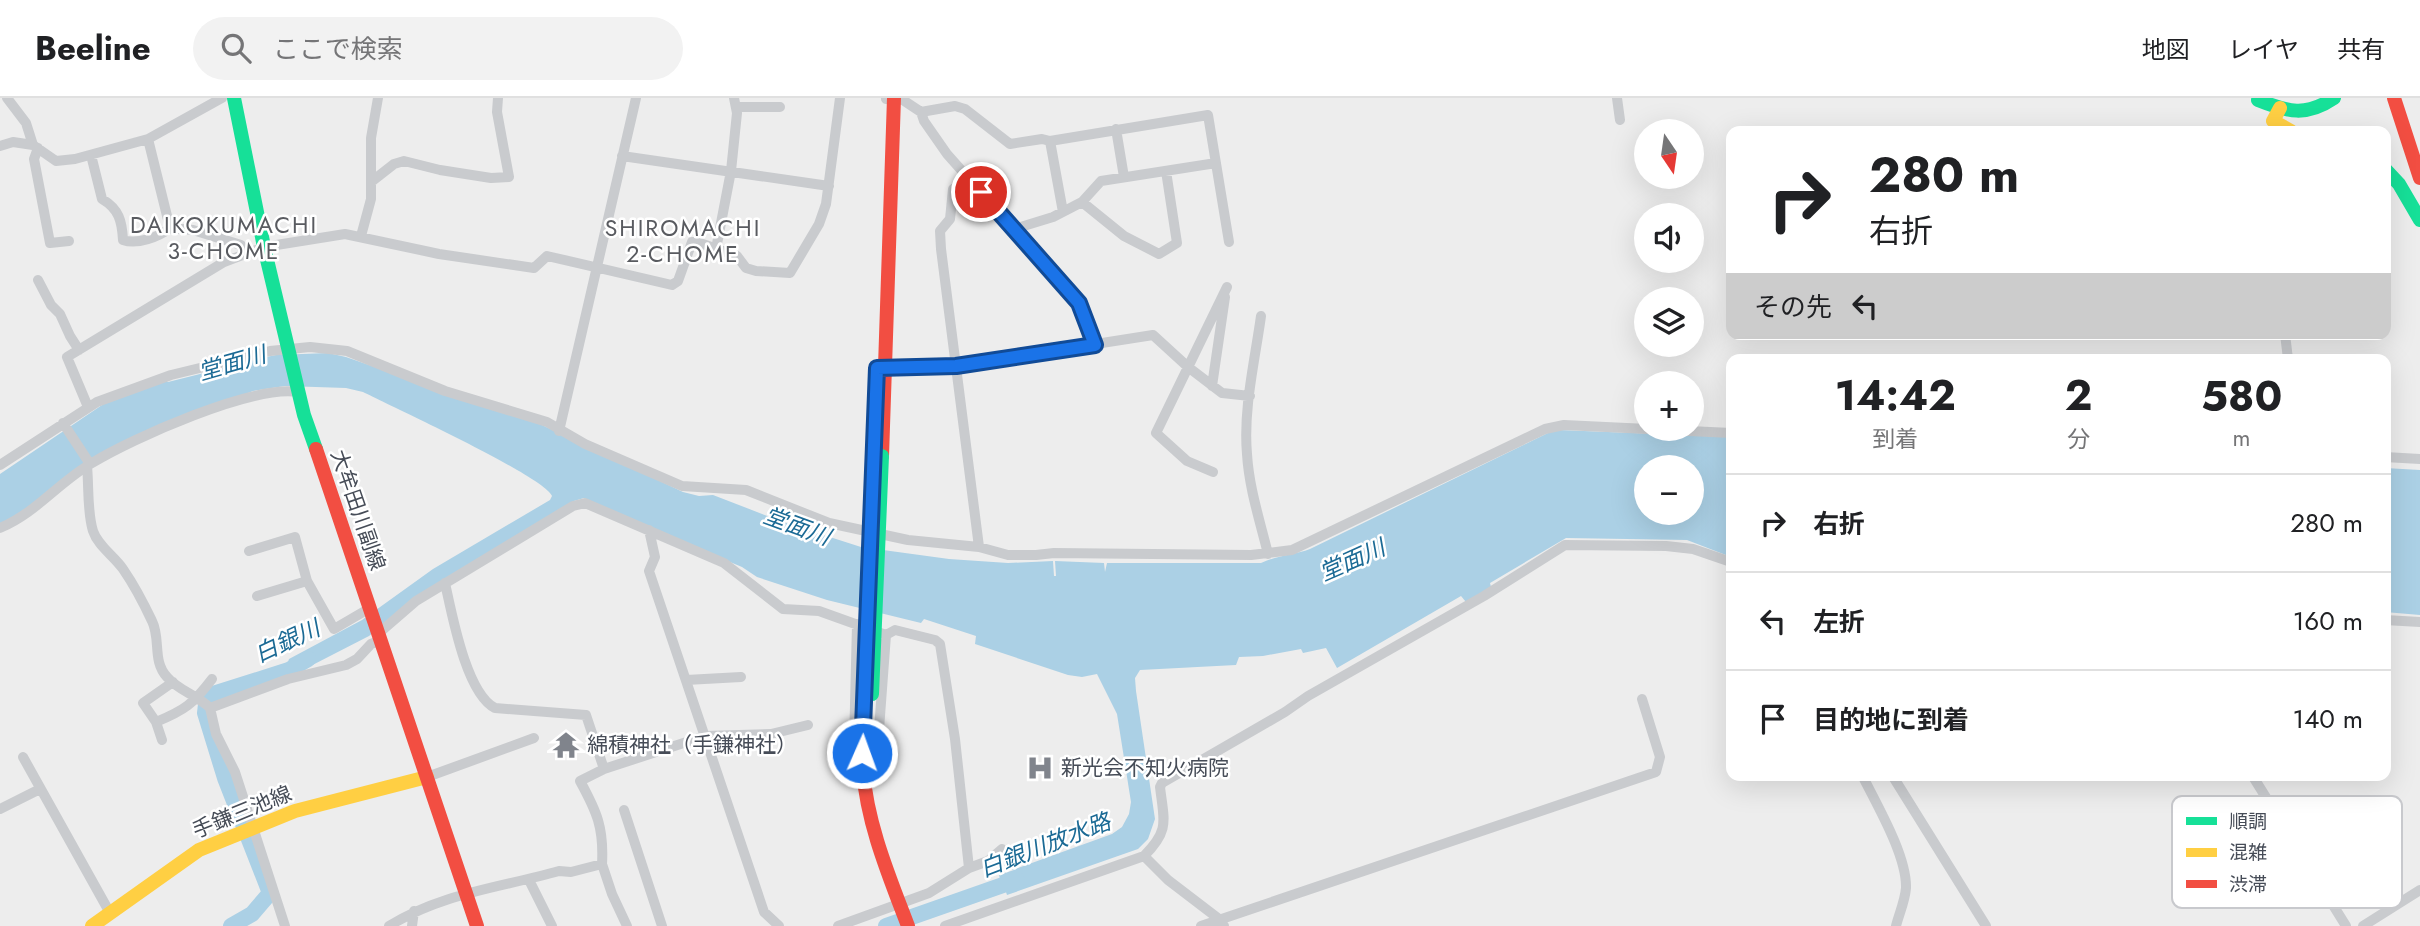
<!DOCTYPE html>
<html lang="ja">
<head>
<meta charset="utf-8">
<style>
  body { margin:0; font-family:Jost,"Noto Sans JP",sans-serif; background:#f2f2f2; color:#202124; height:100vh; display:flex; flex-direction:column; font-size:26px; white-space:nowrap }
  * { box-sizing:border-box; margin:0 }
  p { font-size:23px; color:#757577 }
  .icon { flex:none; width:38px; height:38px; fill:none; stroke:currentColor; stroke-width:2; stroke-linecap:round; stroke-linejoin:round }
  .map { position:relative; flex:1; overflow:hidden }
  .drawer { position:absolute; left:1726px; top:256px; width:665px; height:427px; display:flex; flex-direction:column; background:#fff; border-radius:14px; box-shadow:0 7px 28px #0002 }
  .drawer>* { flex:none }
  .guide { position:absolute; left:1726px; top:28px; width:665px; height:214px; border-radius:14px; box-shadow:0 7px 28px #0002; background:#fff; color:#202124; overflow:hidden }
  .needle { width:46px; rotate:167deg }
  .fabs { position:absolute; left:1634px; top:21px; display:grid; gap:14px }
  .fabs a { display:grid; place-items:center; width:70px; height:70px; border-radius:50%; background:#fff; box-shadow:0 7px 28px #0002; font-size:35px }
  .pin { position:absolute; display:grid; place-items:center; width:60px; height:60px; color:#fff; margin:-30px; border:4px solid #fff; border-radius:50%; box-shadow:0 2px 7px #0007 }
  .me { position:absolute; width:77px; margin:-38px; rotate:2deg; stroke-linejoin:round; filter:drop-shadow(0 0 5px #0008) }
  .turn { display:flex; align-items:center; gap:24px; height:147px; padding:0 28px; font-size:32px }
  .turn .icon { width:91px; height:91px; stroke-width:2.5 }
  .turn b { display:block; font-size:49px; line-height:60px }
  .then { display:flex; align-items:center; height:66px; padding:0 28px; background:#0003; gap:14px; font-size:26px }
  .eta { display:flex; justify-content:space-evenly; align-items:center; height:119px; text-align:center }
  .eta b { font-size:42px; font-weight:700; line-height:49px }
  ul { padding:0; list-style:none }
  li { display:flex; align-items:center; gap:21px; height:98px; padding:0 28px; border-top:2px solid #e0e0e0 }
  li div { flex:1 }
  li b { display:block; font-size:26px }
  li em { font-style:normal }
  header { display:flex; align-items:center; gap:42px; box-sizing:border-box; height:98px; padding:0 35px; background:#fff; border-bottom:2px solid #e0e0e0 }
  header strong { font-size:33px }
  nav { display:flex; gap:38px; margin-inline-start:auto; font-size:24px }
  .search { width:490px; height:63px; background:#f2f2f2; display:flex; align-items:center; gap:18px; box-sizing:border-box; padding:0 24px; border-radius:38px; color:#757577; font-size:26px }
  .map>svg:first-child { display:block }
</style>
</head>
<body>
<header>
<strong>Beeline</strong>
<div class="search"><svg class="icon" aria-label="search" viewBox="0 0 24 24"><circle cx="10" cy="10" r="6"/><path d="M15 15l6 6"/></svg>ここで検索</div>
<nav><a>地図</a><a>レイヤ</a><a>共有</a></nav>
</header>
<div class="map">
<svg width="2420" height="828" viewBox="0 0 2420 828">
  <rect width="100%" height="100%" fill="#ededed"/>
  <path fill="#abd0e5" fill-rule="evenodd" d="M328,255l18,4 196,68 141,67 16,4 14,-1 70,27 78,25 88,12 59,4 45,-2 1,15h2l-1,-15 49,2 1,9 2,-9h154c14,-7 33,-8 49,-14l240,-117 9,-2 172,7v120l-44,-17 -121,-2 -76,45 1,4 -25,15 -5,-6 -124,72 -11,-20 -23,5 -2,-4 -38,7 -24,1 -3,8 -96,5 -5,8 1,13 19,128 -7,20 -10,10 -131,46 -2,-6 -6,2 -3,-11 4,-1 -1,-4 15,-5 -5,-2 -1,-2 10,2 94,-34 10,-7 7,-13 2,-12 -14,-88 -20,-40 -15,3 -14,-2 -93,-31 1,-8 -52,-17 -3,4 -94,-23 -70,-23 -15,-10 -77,-32 -81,-37 -10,3 -187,120 -18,15 -74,38 -2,-1 -5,-11 1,-3 73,-39 71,-51 117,-69 2,-4c-7,-19 -161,-90 -189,-104l-17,-4 -61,-2 -32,5 -135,55 -91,63 -27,15v-50l105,-71 60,-23 3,2 72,-18 2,-2 34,-7zM1647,369h45v46h-45z
    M2385,370l35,2v145l-35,-3z"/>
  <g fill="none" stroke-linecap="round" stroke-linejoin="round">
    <path stroke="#abd0e5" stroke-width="16" d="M231,828l21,-12 18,-21 -45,-115 -20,-65 2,-17 82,-26 19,-11
      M886,828l131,-46"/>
    <path stroke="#c9cbce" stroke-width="10" d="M7,0l19,25 7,22
      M1617,0l3,22
      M886,1l17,1 18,12 3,9 23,33 132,149 16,42
      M736,9h44
      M921,14l34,-6 10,3 45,35 32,-5 8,2 158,-26 21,127
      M1116,31l8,48
      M148,41l22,89
      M1050,43l13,71
      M0,48l13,-4 20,3 23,16 19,-2 73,-20 74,-41
      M38,50l-4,11 16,84 19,-2
      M91,57l11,44c17,10 20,22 21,41 14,5 36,-3 47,-12l23,2 48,15 3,10
      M622,58l207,30
      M371,84l23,-18 10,-3 36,9 51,8 18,-1 -12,-65 1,-14
      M953,91l-3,30 -10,12 1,18 38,298
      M1082,104l42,34 35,18 18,-11 -11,-72
      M1014,131l39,-12 29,-15 19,-21 115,-18
      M361,138l10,-37v-61l7,-40
      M716,151l15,-78 6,-58 -3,-15
      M38,182l13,25 9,9 10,22 9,14
      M1261,218c-6,44 -18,93 -14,138 2,34 13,67 21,100
      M2285,236l3,25
      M877,270l78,-2 198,-31 35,32 34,26 28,3
      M1212,288l13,-89
      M88,309l-21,-50 157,-95 40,-15 81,-13 94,20 95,14 13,-12 125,29 6,-4 14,-39h5l40,14 9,12 10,3 34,2 29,-49 7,-20 14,-106
      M63,325l27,41
      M559,333l77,-333
      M2385,359l35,2
      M0,367l97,-63 74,-27 99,-24 40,-4 37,4 98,40 102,31 38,22 97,42 64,4 83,33 79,17 71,7 29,8h28l18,-2 197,2 41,-5 253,-121 19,-4 167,8
      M87,368c2,20 0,46 6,65 5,15 21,25 30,38 11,16 21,35 29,52 9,18 0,40 15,56 12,14 30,18 43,31
      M1213,374l-26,-11 -31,-28 71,-146
      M0,430c36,-15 59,-46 92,-65 41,-25 160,-78 206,-71
      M649,432l6,27 -6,14 115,341 15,14
      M249,453l46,-14 12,44 27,48 36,-21
      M445,485c7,31 21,110 50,125l91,7 18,54 -24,12c17,31 24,47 22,83
      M257,498l50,-15
      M2385,522l35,2
      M857,526l-3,120 8,9
      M379,535l37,-32 157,-95 12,-3 139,60 59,46 36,2 67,24 9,-5 40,10 5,4 15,95 14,129
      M686,582l55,-3
      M156,624c29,-12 37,-18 56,-43
      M162,642l-6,-18 -13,-19 30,-21
      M870,655l8,-10 8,-108
      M23,659l87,156
      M604,671l101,-33 66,-2 37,-9
      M1862,677c15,30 45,81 44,113 -1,13 -7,26 -10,38
      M1892,677l94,151
      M2252,677l94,151
      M427,679l107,-39
      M0,711l40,-20
      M624,712l38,116
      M1144,758l24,24 51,39 5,7
      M529,782l23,46
      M285,828l-50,-154 -19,-38 -6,-26 78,-29 58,-14 11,-6 14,-15 10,-4
      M389,828c53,-33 110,-38 170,-55l12,1 31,-8 10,30 15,32
      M412,828l2,-15
      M838,828l91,-33 40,-25 19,-7 14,-12
      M945,828l199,-70c26,-26 20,-35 16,-69l2,-4 123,-71 23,-16 176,-100 81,-51 101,1 27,3 38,13
      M1201,828l455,-154 4,-15 -18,-58
      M2363,828l57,-36"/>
    <path stroke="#16e098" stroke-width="14" d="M234,0l30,149 40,168 12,34
      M2258,2c30,12 48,17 76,-2
      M2385,71l14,15 21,36"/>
    <path stroke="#ffcf43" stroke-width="14" d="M2280,10l-7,13 18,10
      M92,828l107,-76 96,-39 132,-34"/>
    <path stroke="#f24e42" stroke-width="14" d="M2394,0l26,80
      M316,351l161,477
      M882,358l12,-358
      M864,596c-1,25 -3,51 -1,76 4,54 26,106 45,156"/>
    <path stroke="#16e098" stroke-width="14" d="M872,596l10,-238"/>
  </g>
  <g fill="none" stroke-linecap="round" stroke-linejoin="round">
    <defs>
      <path id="route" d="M862,655l15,-385 79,-2 139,-21 -16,-42 -98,-111"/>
    </defs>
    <use href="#route" stroke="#114b97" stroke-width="18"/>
    <use href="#route" stroke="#1a73e8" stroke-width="12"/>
  </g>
  <defs>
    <symbol id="temple-bare" viewBox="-9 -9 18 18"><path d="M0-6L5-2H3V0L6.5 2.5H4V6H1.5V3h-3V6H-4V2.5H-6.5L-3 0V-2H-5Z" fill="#80848c" stroke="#fff" stroke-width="2.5" paint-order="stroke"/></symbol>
    <symbol id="hospital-bare" viewBox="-9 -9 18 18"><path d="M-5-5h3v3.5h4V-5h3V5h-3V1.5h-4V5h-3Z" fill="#80848c" stroke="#fff" stroke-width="2.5" paint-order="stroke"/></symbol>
  </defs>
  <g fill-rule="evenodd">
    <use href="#temple-bare" x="547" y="628" width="38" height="38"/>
    <use href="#hospital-bare" x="1021" y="651" width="38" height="38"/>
  </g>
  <g text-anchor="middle" stroke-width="5" stroke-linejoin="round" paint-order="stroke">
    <g font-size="21" fill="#464c57" stroke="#fff">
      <text transform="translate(358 412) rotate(71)" y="7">大牟田川副線</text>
      <text transform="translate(242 714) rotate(-22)" y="7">手鎌三池線</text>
    </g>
    <g font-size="21" fill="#464c57" stroke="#fff" text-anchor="start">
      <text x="587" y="654">綿積神社（手鎌神社）</text>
      <text x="1061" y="677">新光会不知火病院</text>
    </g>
    <g font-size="23" letter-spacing="2" fill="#595b60" stroke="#fff">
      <text x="224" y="135">DAIKOKUMACHI<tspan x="224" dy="26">3-CHOME</tspan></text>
      <text x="683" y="138">SHIROMACHI<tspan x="683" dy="26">2-CHOME</tspan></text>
    </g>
    <g font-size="23" font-style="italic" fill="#1b6a95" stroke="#fff">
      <text transform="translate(232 265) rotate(-16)" y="8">堂面川</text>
      <text transform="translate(797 428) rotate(20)" y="8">堂面川</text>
      <text transform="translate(1352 462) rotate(-24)" y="8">堂面川</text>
      <text transform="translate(287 543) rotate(-25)" y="8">白銀川</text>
      <text transform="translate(1045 747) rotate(-21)" y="8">白銀川放水路</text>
    </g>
  </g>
  <rect x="2172" y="698" width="230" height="112" rx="10" fill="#fff" stroke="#c8c9cd" stroke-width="2"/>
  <rect x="2186" y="719" width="31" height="8" fill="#16e098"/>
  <rect x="2186" y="750" width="31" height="9" fill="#ffcf43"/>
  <rect x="2186" y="782" width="31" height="8" fill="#f24e42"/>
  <g font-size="19" fill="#464c57">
    <text x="2229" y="730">順調</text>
    <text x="2229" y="761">混雑</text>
    <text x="2229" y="793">渋滞</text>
  </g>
</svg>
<div class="fabs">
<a><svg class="needle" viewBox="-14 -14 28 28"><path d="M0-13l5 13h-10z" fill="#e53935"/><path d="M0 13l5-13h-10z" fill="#757577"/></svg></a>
<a><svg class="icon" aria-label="sound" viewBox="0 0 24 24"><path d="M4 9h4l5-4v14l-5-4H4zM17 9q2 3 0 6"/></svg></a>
<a><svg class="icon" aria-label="layers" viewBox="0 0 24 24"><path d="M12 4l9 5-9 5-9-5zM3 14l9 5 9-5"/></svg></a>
<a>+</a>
<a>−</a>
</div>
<div class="pin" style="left:981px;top:94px;background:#d93025"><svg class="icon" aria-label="arrive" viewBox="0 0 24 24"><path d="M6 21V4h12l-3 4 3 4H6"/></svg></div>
<svg class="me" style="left:862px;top:655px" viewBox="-20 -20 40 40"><circle r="17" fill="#1a73e8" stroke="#fff" stroke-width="3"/><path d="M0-11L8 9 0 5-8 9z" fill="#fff"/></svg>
<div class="guide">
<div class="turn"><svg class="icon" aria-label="right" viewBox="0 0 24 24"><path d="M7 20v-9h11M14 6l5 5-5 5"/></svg><div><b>280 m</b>右折</div></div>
<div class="then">その先<svg class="icon" aria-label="left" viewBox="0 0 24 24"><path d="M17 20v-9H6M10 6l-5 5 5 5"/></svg></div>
</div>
<section class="drawer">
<div class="eta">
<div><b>14:42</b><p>到着</p></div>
<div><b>2</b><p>分</p></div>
<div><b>580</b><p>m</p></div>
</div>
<ul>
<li><svg class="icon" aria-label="right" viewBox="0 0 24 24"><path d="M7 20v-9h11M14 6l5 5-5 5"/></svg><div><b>右折</b></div><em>280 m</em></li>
<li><svg class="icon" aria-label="left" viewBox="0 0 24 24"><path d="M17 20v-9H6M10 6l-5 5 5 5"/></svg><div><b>左折</b></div><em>160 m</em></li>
<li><svg class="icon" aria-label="arrive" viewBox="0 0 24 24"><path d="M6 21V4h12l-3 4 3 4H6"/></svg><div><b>目的地に到着</b></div><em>140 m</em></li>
</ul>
</section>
</div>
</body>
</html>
